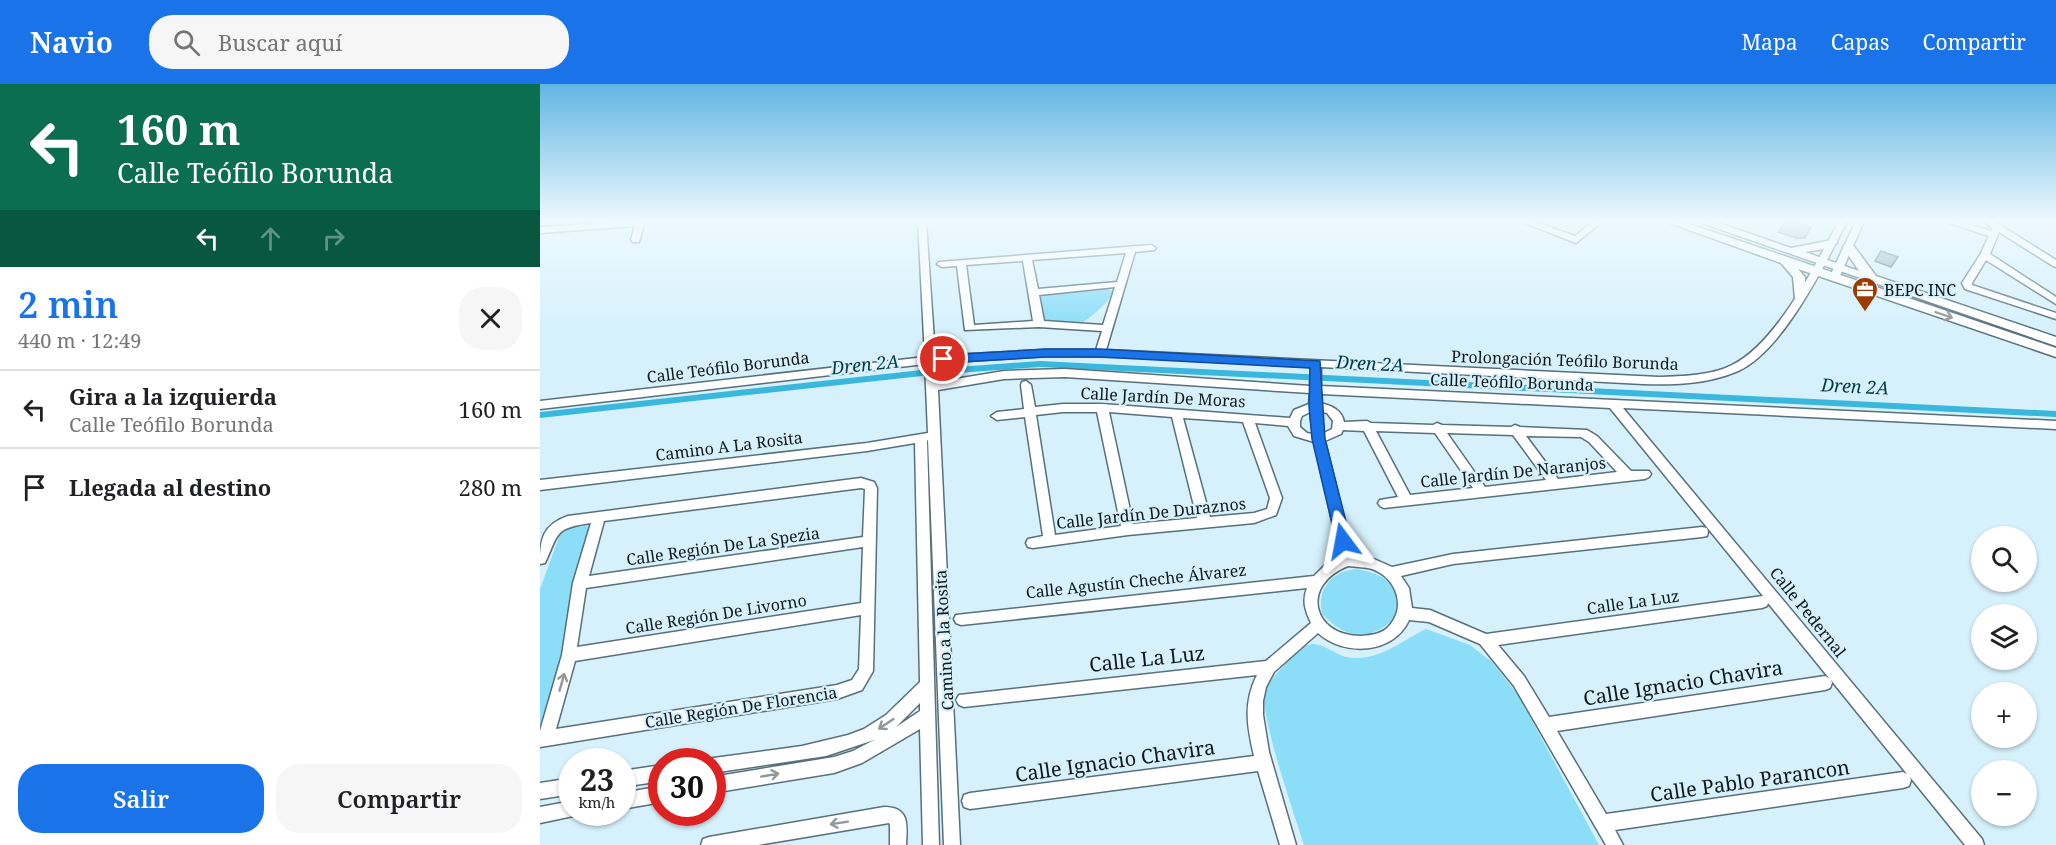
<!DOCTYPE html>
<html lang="es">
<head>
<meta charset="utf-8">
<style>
  body { margin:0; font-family:"Noto Serif",serif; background:#f6f6f6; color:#202124; height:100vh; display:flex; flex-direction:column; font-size:22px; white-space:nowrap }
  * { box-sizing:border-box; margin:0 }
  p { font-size:20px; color:#757577 }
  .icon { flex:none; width:33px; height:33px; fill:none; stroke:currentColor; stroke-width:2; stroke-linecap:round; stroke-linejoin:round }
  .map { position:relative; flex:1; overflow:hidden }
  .panel { display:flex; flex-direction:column; background:#fff; width:540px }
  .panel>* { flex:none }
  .hud { background:#0b6e4f; color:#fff; overflow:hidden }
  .fabs { position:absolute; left:1431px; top:442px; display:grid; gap:12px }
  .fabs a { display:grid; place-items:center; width:66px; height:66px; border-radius:50%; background:#fff; box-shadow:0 2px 4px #0004; font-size:30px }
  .speed { position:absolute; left:18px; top:664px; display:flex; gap:12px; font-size:30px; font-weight:700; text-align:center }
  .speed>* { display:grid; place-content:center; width:78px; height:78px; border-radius:50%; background:#fff; box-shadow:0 2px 4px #0004; line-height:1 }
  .speed small { font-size:15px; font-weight:400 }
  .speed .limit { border:9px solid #d22; background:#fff; color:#111 }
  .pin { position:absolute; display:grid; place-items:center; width:51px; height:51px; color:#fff; margin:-26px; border:3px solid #fff; border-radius:50%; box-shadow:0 2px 6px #0007 }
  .me { position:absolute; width:66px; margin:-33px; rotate:347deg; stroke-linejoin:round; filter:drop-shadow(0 0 4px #0008) }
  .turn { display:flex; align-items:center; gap:21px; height:126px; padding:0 18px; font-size:27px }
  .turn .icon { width:78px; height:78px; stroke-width:2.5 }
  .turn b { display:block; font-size:42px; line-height:51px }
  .lanes { display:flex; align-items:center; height:57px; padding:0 18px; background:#0003; justify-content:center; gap:30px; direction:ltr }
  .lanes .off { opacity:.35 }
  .round { display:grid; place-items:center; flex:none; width:63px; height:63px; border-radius:24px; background:#f6f6f6 }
  .headline { display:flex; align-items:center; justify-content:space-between; height:102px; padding:0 18px }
  h1 { font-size:36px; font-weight:600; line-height:45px; color:#1a73e8 }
  .cta { display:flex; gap:12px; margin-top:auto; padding:12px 18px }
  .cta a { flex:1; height:69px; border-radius:24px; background:#1a73e8; color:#fff; font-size:24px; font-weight:600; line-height:69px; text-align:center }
  .cta a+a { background:#f6f6f6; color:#202124 }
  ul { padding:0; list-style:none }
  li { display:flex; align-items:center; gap:18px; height:78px; padding:0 18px; border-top:2px solid #e0e0e0 }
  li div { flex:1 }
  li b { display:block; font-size:22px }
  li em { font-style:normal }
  header { display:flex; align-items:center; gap:36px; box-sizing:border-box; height:84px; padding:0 30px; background:#1a73e8; color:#fff }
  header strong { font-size:28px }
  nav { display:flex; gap:33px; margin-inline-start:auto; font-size:21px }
  .search { width:420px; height:54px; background:#f6f6f6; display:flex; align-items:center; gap:15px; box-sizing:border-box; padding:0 21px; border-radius:24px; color:#757577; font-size:22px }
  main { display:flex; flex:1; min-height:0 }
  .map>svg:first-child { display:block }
</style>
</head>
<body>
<header>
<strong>Navio</strong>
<div class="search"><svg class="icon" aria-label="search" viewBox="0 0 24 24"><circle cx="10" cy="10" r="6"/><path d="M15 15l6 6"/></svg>Buscar aquí</div>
<nav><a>Mapa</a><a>Capas</a><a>Compartir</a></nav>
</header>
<main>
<section class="panel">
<div class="hud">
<div class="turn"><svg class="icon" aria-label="left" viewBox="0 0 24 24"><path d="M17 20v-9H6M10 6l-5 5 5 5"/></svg><div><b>160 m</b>Calle Teófilo Borunda</div></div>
<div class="lanes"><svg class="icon" aria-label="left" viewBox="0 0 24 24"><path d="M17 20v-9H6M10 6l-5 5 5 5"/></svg><svg class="icon off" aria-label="ahead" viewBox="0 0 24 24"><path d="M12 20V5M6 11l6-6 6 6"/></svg><svg class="icon off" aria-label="right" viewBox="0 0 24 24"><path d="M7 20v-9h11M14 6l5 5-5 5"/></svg></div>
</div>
<div class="headline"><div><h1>2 min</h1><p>440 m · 12:49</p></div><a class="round"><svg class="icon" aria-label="close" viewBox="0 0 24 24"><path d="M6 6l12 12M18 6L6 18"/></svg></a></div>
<ul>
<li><svg class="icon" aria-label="left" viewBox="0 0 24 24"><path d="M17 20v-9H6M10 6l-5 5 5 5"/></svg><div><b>Gira a la izquierda</b><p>Calle Teófilo Borunda</p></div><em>160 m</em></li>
<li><svg class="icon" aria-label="arrive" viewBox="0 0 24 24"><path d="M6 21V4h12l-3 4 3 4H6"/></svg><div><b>Llegada al destino</b></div><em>280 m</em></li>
</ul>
<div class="cta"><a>Salir</a><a>Compartir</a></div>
</section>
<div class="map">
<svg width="1516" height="761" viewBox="0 0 1516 761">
  <rect width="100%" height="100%" fill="#d6f1fc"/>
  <path fill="#8cddf8" d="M569,205l4,3c-5,11 -21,25 -33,32l-33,-2 -4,-3 -2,-22 4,-2z
    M52,441l-29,131 -23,69v-136l22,-60z
    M816,485c28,4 46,16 41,46 -25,28 -50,25 -75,-1 -5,-25 9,-42 34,-45z
    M886,545l44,16 22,17 26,33 81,150h-295c-8,-26 -46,-134 -39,-154 4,-10 15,-21 22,-29 7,-9 14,-16 25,-18 11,-1 23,10 34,13 31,6 55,-16 80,-28z"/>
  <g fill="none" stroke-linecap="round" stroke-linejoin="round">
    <path fill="#39b7dc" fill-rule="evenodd" d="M500,277l1016,50v6l-1016,-50 -109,8 -391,43v-6l391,-43z"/>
  </g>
  <path fill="#97b1bb" stroke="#59727b" stroke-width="1.5" d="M1245,137h6l20,6 -6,11h-9l-18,-6z
    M1341,167l17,6 -7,10 -16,-6z"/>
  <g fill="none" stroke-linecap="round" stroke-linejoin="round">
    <defs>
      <path id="minor" d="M92,137h13l-6,21h-6l-2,-2 4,-14 -95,7v-6z
        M378,137h8l9,135 111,-6h50l6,-19 -63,-4 -74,3 -8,-64 -15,1 -5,-3 2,-2 212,-17 5,3 -2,2 -19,2 -29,98 553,27c24,-1 51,-1 73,-12 44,-21 84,-101 107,-144h8c-21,42 -65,131 -109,150 -30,13 -63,14 -95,13l-322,-17v19l735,35v8l-433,-21 359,431 2,6h-19l-55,-68 1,3 -2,6 -6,2 -288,42 8,15h-17l-92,-159 -34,-42 -51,-22 -20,-2c-15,34 -65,37 -91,13l-44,39 -8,15 -3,14v14l6,37 27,93h-16l-22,-74 -288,38 -6,-2 -2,-6 2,-6 6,-2 284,-37c-7,-30 -11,-53 3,-81l-293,32 -5,-2 -3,-5 3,-5 307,-34 45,-38c-6,-13 -9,-22 -4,-35l-346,37 -5,-2 -2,-4 2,-4 358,-39 11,-11 16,-7 -27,-116 -20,-6 -6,-10 -33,-3 27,75 -6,17 -22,8 -126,12 -95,13 -5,-1 -2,-4 2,-4 15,-3 -18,-119 -28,3 -6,-4 6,-4 27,-3 -3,-24 1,-3 4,-1 5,4 4,22 28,-3h39l188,14 4,-8 15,-6 1,-11 -245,-16 -61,2 -66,11 22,455h-16l-16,-405 -1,1 12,404h-16l-3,-116 -58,34 -28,10 -122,20v-16l122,-20 19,-6 21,-11 -48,16 -114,17v-11h-7l1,-3 96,-13 46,-11 16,-6 22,-14 34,-33 -5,-239 -48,8 -327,39v-10l327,-37 61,-10 -3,-69 -385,45v-8l385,-44zM586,169l-9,29 -79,7 -6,-29zM483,177l10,60 -59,4 -8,-60zM575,203l-12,38 -59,-4 -5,-26zM506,272l96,1 169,10 -1,19 -245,-17 -61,2 -67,11 -1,-19zM781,310l289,14 153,188 -277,38 -56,-24 -18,-2 -3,-20 -8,-12 52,-12 249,-27 5,-1 1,-4 -1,-4 -5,-1 -249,27 -61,13 -18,-8 -21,-3 -28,-115 16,-7 2,-4 21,1 34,66 -18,3 -2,3 2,3 4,2 261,-29 4,-2 2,-3 -2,-3h-18l-34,-35 -10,-6 -67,-3 -5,-2 -4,2 -69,-2 -5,-2 -4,2 -62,-2 -4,-2 -23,1c-2,-12 -12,-16 -23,-19zM523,328h34l24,114 -66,9 -19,-120zM569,328l63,5 25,101 -64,6zM770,328l3,22 -6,-1 -7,-6v-6l2,-5zM781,328l6,1 6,8 -1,8 -8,4zM643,334l60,4 27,76 -3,11 -13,4 -44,4zM836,347l59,2 38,55 -63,7zM907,349l66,2 33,45 -61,7zM986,352l55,1 8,5 28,30 -59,7zM808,482c8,1 17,1 24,3 23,8 35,36 18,56 -7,9 -18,10 -29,11 -49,0 -61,-51 -13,-70zM1228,519l61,75 -4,-2 -276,41 -25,-41 -26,-31 264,-37 5,-2zM1291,596l76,94 -4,-2 -297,42 -49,-83 268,-41 5,-2 2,-5zM380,619v8l-24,16z
        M980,137h12l43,15 19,-15h9l-27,22z
        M1316,137h8l-25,57 -5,3 -3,-1 -2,-2z
        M1403,137h14l34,10 1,-3 -8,-7h10l62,39v7l-3,-1 -54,-34 -9,22 66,43v7l-70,-44 -14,23v2l84,28v6l-91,-30 -3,-6 18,-28 9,-19z
        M321,394l13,4 3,6 -4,183 -11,19 -25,9 -297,48v-16l22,-76 11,-72 18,-60c-37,5 -32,10 -46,40l-5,1c0,-24 2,-39 28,-48zM321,404l4,1 -2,48 -274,39 15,-55zM323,463l-2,56 -284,44 9,-59zM321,531l-2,54 -7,11 -15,5 -281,44 19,-68z
        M122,681v16l-40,6v-16z
        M32,694v16l-32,5v-16z
        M122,702v16l-40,7v-16z
        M32,717v12h7l-1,2 -38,8v-16z
        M344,723c26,0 23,18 22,38h-16v-20l-1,-2 -131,22h-57l2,-6 6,-2z"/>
      <path id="major" d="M1124,137h17l375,127v9l-258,-88 7,8v19l-6,4 -4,-1 -2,-22 -12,-14z
        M1156,137h17l78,27 46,-9v4l-12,6 -20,3 54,19 -16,-24 2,-2h8l23,31 180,61v9z"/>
    </defs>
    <use href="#minor" stroke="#577079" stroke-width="3"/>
    <use href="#major" stroke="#577079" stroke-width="3"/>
    <use href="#minor" fill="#fff" fill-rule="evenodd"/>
    <use href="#major" fill="#fff" fill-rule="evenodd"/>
  </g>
  <defs><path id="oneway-shaft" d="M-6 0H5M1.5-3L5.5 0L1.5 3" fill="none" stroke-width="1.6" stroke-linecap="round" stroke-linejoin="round" transform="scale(1.5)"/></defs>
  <g stroke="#939798">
    <use href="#oneway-shaft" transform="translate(1404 231) rotate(19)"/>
    <use href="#oneway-shaft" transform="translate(22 598) rotate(-74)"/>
    <use href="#oneway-shaft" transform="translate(346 640) rotate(146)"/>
    <use href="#oneway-shaft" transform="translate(230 691) rotate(-10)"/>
    <use href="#oneway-shaft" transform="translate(299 739) rotate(171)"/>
  </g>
  <linearGradient id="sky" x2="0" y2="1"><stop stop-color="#62b5e3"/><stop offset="0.56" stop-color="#edf9fe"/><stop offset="1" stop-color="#edf9fe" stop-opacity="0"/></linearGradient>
  <rect width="1516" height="244" fill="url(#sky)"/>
  <path fill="#1a73e8" stroke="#114b97" stroke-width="1.5" d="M506,265h54l220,12 5,78 26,102 -3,4h-10l-2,-4 -24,-102 -3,-33 1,-38 -210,-11h-54l-103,6 -6,-4 6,-4z"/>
  <defs>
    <symbol id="office-pin" viewBox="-11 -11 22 30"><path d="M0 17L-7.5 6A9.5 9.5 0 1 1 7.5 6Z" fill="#9d3a02" stroke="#d6f1fc"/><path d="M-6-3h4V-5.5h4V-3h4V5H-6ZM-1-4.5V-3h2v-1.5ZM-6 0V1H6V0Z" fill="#fff"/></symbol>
  </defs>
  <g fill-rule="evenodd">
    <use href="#office-pin" x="1310" y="191" width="30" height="40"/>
  </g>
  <g text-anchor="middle" stroke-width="4.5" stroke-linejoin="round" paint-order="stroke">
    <g font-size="16" fill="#0e181b" stroke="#d6f1fc" text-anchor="start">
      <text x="1344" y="212">BEPC INC</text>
    </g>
    <g font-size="16" fill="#0e181b" stroke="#d6f1fc">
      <text transform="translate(1025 276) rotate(2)" y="6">Prolongación Teófilo Borunda</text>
      <text transform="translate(188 283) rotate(-7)" y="6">Calle Teófilo Borunda</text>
      <text transform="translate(972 298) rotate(2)" y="6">Calle Teófilo Borunda</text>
      <text transform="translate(623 313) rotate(3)" y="6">Calle Jardín De Moras</text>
      <text transform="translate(189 362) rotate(-7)" y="6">Camino A La Rosita</text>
      <text transform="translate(973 388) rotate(-6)" y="6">Calle Jardín De Naranjos</text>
      <text transform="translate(611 429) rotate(-6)" y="6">Calle Jardín De Duraznos</text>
      <text transform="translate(183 462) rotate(-8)" y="6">Calle Región De La Spezia</text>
      <text transform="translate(596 497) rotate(-6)" y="6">Calle Agustín Cheche Álvarez</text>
      <text transform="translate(1093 518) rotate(-8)" y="6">Calle La Luz</text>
      <text transform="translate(1268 528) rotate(51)" y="6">Calle Pedernal</text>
      <text transform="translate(176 530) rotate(-9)" y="6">Calle Región De Livorno</text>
      <text transform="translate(404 556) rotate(-93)" y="6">Camino a la Rosita</text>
      <text transform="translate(201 623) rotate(-9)" y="6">Calle Región De Florencia</text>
    </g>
    <g font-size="18" font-style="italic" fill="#003847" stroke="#d6f1fc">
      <text transform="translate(830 280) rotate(3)" y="6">Dren 2A</text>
      <text transform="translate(325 281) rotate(-6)" y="6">Dren 2A</text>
      <text transform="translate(1315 303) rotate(3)" y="6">Dren 2A</text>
    </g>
    <g font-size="20" fill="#0e181b" stroke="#d6f1fc">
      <text transform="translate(607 575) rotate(-6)" y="7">Calle La Luz</text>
      <text transform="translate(1143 599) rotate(-9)" y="7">Calle Ignacio Chavira</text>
      <text transform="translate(575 677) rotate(-8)" y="7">Calle Ignacio Chavira</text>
      <text transform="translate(1210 697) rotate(-8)" y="7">Calle Pablo Parancon</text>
    </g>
  </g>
</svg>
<div class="fabs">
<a><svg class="icon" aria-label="search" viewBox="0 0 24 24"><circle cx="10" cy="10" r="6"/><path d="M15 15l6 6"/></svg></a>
<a><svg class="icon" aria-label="layers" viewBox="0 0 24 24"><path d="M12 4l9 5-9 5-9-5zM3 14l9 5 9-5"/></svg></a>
<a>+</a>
<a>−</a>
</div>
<div class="speed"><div>23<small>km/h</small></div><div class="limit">30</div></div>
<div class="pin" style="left:403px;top:275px;background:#d93025"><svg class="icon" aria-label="arrive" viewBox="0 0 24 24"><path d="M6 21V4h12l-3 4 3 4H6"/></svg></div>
<svg class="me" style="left:803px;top:457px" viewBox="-20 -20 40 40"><path d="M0-17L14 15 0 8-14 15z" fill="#1a73e8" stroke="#fff" stroke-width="4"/></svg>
</div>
</main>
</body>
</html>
